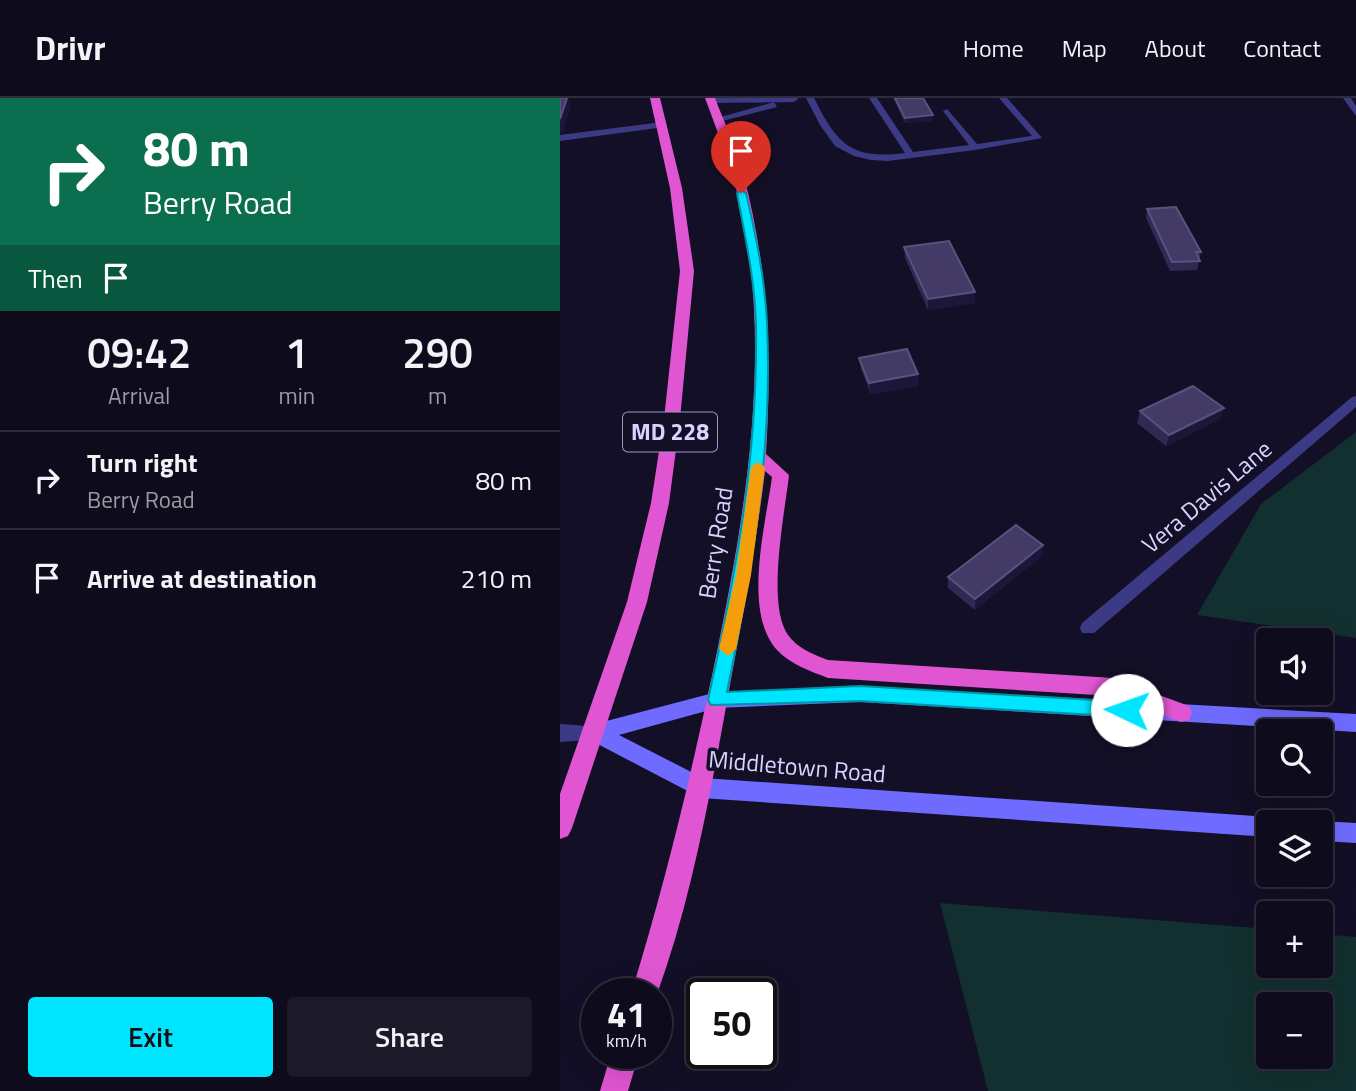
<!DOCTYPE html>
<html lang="en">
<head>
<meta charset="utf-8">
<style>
  body { margin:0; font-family:"Titillium Web",sans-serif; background:#1c1929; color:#f1f3f6; height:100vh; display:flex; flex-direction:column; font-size:26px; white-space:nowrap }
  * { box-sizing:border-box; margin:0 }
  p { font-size:23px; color:#9b9ba3 }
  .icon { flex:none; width:38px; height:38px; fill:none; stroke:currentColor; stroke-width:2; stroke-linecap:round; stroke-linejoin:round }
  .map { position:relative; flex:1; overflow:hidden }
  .drawer { display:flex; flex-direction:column; background:#0e0b1c; width:560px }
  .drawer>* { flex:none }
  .banner { background:#0b6e4f; color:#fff; overflow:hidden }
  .fabs { position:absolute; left:696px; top:530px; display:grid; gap:14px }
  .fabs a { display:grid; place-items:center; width:77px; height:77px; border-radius:7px; background:#0e0b1c; box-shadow:0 7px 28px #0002,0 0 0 2px #2e2b3b; font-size:35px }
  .speed { position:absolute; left:21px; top:880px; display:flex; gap:14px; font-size:35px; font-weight:700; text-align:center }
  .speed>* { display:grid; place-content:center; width:91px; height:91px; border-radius:50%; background:#0e0b1c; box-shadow:0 7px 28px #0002,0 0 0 2px #2e2b3b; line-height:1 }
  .speed small { font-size:18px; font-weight:400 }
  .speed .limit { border:4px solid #111; border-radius:10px; background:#fff; color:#111 }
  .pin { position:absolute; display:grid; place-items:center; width:60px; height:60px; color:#fff; margin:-72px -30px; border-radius:50% 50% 50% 0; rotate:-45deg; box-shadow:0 0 7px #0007 }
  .pin .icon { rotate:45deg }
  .me { position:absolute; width:77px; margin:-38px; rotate:273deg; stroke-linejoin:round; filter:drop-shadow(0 0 5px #0008) }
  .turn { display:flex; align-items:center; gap:24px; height:147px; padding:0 28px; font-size:32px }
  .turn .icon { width:91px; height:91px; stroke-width:2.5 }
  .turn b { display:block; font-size:49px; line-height:60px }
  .then { display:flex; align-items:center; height:66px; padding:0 28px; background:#0003; gap:14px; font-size:26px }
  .eta { display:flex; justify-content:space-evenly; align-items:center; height:119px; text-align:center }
  .eta b { font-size:42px; font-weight:600; line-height:49px }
  .primary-button { display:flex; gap:14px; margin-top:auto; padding:14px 28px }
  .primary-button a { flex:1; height:80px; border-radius:7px; background:#00e5ff; color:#111; font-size:28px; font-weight:600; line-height:80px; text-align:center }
  .primary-button a+a { background:#1c1929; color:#f1f3f6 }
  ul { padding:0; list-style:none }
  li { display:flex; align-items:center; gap:21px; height:98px; padding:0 28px; border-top:2px solid #2e2b3b }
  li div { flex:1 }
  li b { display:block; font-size:26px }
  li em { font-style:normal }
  header { display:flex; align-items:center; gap:42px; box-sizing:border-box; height:98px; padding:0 35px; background:#0e0b1c; border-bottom:2px solid #2e2b3b }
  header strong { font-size:33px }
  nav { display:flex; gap:38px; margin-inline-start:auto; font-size:24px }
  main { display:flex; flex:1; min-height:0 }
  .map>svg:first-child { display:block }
</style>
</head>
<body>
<header>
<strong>Drivr</strong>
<nav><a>Home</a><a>Map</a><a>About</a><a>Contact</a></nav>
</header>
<main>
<section class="drawer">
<div class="banner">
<div class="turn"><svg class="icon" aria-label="right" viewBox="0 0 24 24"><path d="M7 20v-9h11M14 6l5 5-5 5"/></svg><div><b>80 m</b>Berry Road</div></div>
<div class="then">Then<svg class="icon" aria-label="arrive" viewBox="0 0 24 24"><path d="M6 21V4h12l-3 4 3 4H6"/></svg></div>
</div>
<div class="eta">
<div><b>09:42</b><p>Arrival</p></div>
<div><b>1</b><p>min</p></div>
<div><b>290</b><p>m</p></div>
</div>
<ul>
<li><svg class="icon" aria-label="right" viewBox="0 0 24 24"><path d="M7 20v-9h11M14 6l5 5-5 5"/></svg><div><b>Turn right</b><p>Berry Road</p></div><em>80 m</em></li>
<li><svg class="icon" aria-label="arrive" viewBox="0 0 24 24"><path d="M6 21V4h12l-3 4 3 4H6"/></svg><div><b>Arrive at destination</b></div><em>210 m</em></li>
</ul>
<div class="primary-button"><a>Exit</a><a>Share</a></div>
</section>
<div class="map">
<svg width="796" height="993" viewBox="0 0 796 993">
  <rect width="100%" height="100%" fill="#130f26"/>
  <path fill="#12302f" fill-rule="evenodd" d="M796,334v206l-159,-23 64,-111z
    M380,805l329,26v37h52v-32l35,3v154h-368zM709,906h52v53h-52z"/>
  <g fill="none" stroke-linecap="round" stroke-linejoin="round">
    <path fill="#3d3a85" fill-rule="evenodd" d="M246,0h8c23,46 37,62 91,55l-36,-55h8l36,54 56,-7 -26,-34 4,-2 30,35 55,-8 -33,-38h8l35,40 -67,12 -87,11 -17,-1 -17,-4 -19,-10 -15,-21z
      M796,298v11l-262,226h-12l-2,-5 2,-5 270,-226z"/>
    <path fill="#3d3a85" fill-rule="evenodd" d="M151,0h87v1l-4,3 -86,1z
      M783,0h8l5,8v10z
      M214,4l3,5 -58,15 -5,-3z
      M102,24l5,3 -2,2 -105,14v-6z
      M0,626l42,3 3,6 -3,6 -42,3z"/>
    <path fill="#6f6bff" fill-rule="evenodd" d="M300,588l496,28v18l-496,-30 -143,6 -98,27 84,43 566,39 9,5h-9v15l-568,-39 -113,-59 -3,-6 3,-6 7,-3 122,-32z
      M761,723l35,2v20l-35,-2v-19h-5z"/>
    <path fill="#e055d1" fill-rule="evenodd" d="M90,0h10l22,90 12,83 -14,148 -11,84 -22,99 -75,226 -4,8 -8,3v-45l67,-192 24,-99 13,-84 16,-148 -10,-83z
      M145,0h10c9,25 22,49 28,75 25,93 29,185 23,281l23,21c-4,37 -23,129 -1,160 9,13 26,20 40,25l285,18 76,28 3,7 -3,7 -8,2 -69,-26 -284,-18c-18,-7 -38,-14 -51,-28 -35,-38 -11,-127 -5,-173l-7,-6c-10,83 -26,164 -41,247 -17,93 -35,189 -68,279v-3h-25c33,-107 59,-214 82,-323 29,-140 55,-283 35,-426 -7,-51 -25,-99 -43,-147z
      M51,956h28l-11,37h-28z"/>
  </g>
  <path fill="#312854" d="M333,0h30l10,23 -28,2z
    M587,111l54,43 -4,18 -27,1 -24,-53z
    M344,149l71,56 -47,7 -23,-52z
    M299,260l60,28 -48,8 -10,-25z
    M664,310l-4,11 -54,27 -29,-23 3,-12z
    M482,458l-67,54 -27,-22v-11z"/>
  <path fill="#1d163a" d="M7,0h1l3,8 -8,26 -3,1v-14z
    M373,17v6l-28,2v-5z
    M415,194v11l-47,7v-11z
    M358,276l1,12 -48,8 -2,-11z
    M664,310l-4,11 -54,27 3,-11z
    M483,447l-1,11 -67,54v-11z"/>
  <path fill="#433a66" stroke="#5a527e" stroke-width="2" d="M0,0h7l-7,21z
    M335,0h28l10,17 -28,3z
    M616,109l25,45h-5l4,9 -28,1 -25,-53z
    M389,143l26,51 -47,7 -24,-52z
    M347,251l11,25 -49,9 -10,-25z
    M633,288l31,22 -55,27 -29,-24z
    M456,427l27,20 -68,54 -27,-22z"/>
  <path fill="#00e5ff" stroke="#0095a6" stroke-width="2" d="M181,92l5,3c10,43 19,86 21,131 6,125 -15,246 -40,368l133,-6 267,16 9,8 -2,5 -7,2 -267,-16 -149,4 -3,-5c28,-127 50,-244 48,-375 -1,-45 -11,-89 -19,-132z"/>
  <path fill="#f59e0b" d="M198,364l7,5 -14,108 -15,74 -8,7 -9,-7 17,-74 15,-108z"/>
  <g text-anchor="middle" stroke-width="7" stroke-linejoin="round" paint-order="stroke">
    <rect fill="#130f26" stroke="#9e99be" stroke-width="2" x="63" y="314.5" width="94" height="39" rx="5"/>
    <g font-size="23" font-weight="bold" fill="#d9d4ff">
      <text x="110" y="342">MD 228</text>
    </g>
    <g font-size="24" fill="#d9d4ff" stroke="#130f26">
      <text transform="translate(647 399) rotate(-40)" y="8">Vera Davis Lane</text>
      <text transform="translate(156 445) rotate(-81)" y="8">Berry Road</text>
      <text transform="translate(237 669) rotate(5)" y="8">Middletown Road</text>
    </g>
  </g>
</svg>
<div class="fabs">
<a><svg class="icon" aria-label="sound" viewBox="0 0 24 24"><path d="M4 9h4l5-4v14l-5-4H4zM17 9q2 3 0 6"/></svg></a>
<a><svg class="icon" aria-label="search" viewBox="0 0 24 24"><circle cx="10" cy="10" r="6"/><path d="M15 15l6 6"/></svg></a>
<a><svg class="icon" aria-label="layers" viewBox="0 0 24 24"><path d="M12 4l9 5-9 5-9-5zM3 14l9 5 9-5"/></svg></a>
<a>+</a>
<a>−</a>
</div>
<div class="speed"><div>41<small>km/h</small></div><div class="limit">50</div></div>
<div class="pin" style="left:181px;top:95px;background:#d93025"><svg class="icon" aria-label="arrive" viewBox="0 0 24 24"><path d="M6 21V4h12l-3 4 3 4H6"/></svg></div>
<svg class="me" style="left:567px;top:612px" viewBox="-20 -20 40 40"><circle r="19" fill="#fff"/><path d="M0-13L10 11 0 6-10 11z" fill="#00e5ff"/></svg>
</div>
</main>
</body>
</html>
